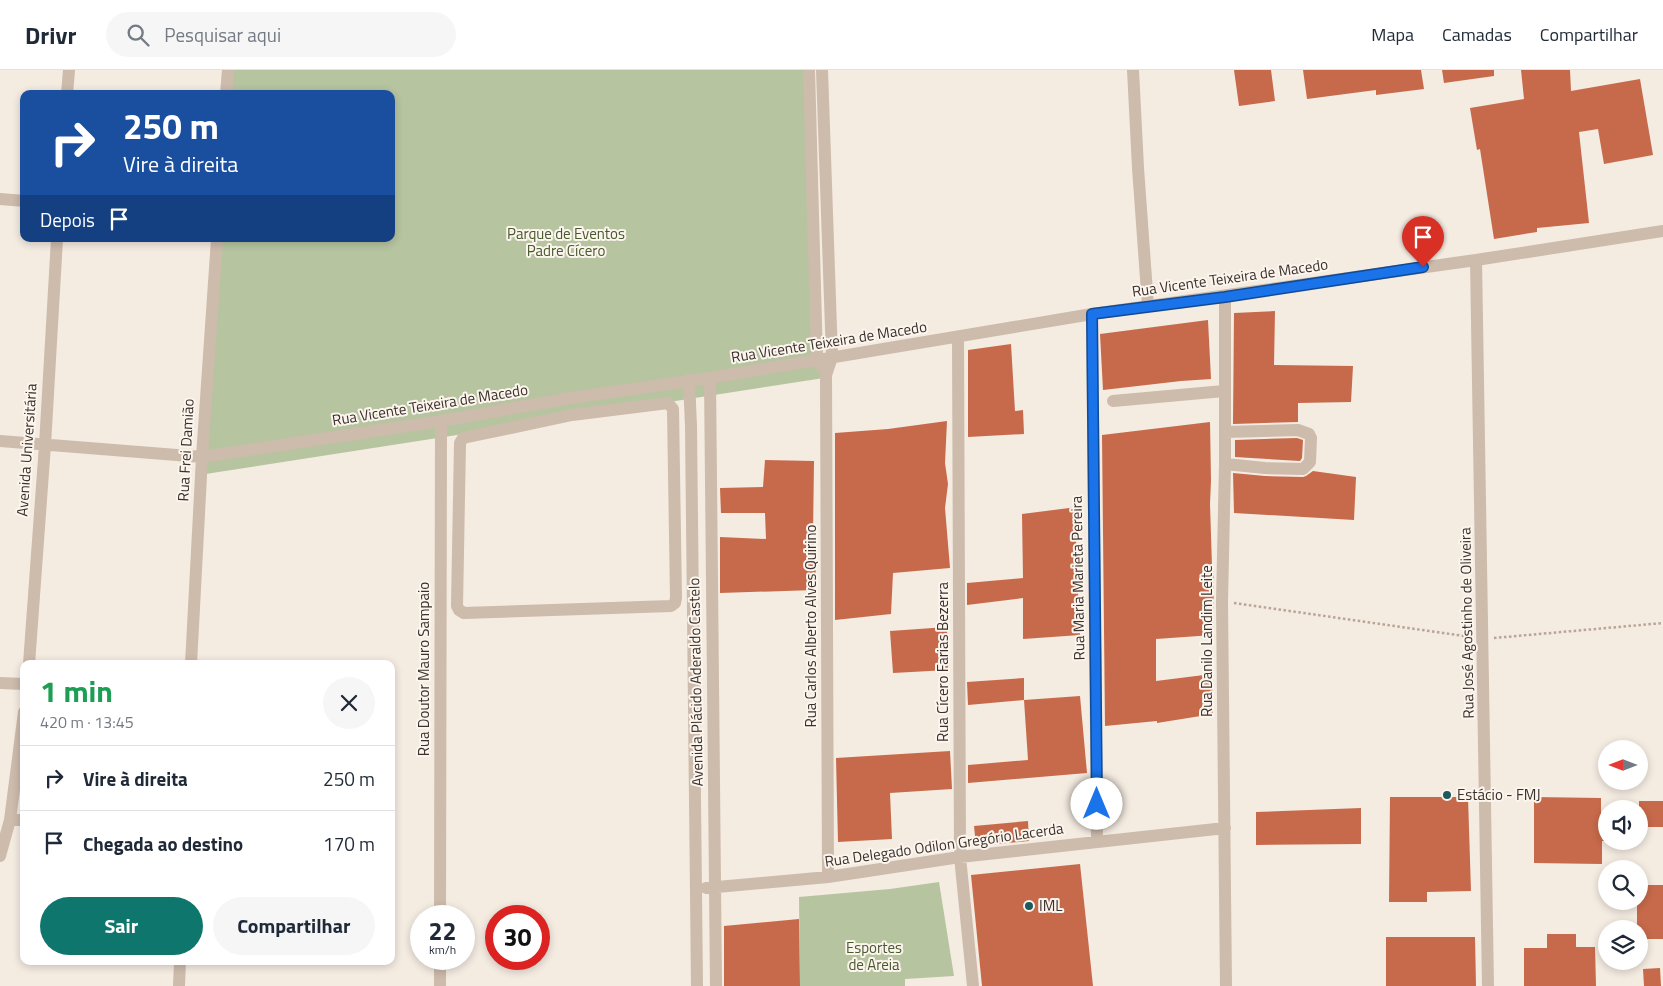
<!DOCTYPE html>
<html lang="pt">
<head>
<meta charset="utf-8">
<style>
  body { margin:0; font-family:"Titillium Web",sans-serif; background:#f6f6f7; color:#1f2937; height:100vh; display:flex; flex-direction:column; font-size:19px; white-space:nowrap }
  * { box-sizing:border-box; margin:0 }
  p { font-size:16px; color:#747a83 }
  .icon { flex:none; width:28px; height:28px; fill:none; stroke:currentColor; stroke-width:2; stroke-linecap:round; stroke-linejoin:round }
  .map { position:relative; flex:1; overflow:hidden }
  .side { position:absolute; left:20px; top:590px; width:375px; height:305px; display:flex; flex-direction:column; background:#fff; border-radius:10px; box-shadow:0 2px 8px #0003 }
  .side>* { flex:none }
  .top-card { position:absolute; left:20px; top:20px; width:375px; height:152px; border-radius:10px; box-shadow:0 2px 8px #0003; background:#1a4fa0; color:#fff; overflow:hidden }
  .needle { width:32px; rotate:270deg }
  .tools { position:absolute; left:1598px; top:670px; display:grid; gap:10px }
  .tools a { display:grid; place-items:center; width:50px; height:50px; border-radius:50%; background:#fff; box-shadow:0 2px 8px #0003; font-size:25px }
  .speed { position:absolute; left:410px; top:835px; display:flex; gap:10px; font-size:25px; font-weight:700; text-align:center }
  .speed>* { display:grid; place-content:center; width:65px; height:65px; border-radius:50%; background:#fff; box-shadow:0 2px 8px #0003; line-height:1 }
  .speed small { font-size:12px; font-weight:400 }
  .speed .limit { border:8px solid #d22; background:#fff; color:#111 }
  .pin { position:absolute; display:grid; place-items:center; width:42px; height:42px; color:#fff; margin:-51px -21px; border-radius:50% 50% 50% 0; rotate:-45deg; box-shadow:0 0 5px #0007 }
  .pin .icon { rotate:45deg }
  .me { position:absolute; width:55px; margin:-28px; rotate:0deg; stroke-linejoin:round; filter:drop-shadow(0 0 4px #0008) }
  .turn { display:flex; align-items:center; gap:18px; height:105px; padding:0 20px; font-size:22px }
  .turn .icon { width:65px; height:65px; stroke-width:2.5 }
  .turn b { display:block; font-size:35px; line-height:42px }
  .then { display:flex; align-items:center; height:48px; padding:0 20px; background:#0003; gap:10px; font-size:19px }
  .round { display:grid; place-items:center; flex:none; width:52px; height:52px; border-radius:26px; background:#f6f6f7 }
  .headline { display:flex; align-items:center; justify-content:space-between; height:85px; padding:0 20px }
  h1 { font-size:30px; font-weight:700; line-height:38px; color:#1e9e55 }
  .button { display:flex; gap:10px; margin-top:auto; padding:10px 20px }
  .button a { flex:1; height:58px; border-radius:30px; background:#0f766e; color:#fff; font-size:20px; font-weight:700; line-height:58px; text-align:center }
  .button a+a { background:#f6f6f7; color:#1f2937 }
  ul { padding:0; list-style:none }
  li { display:flex; align-items:center; gap:15px; height:65px; padding:0 20px; border-top:1px solid #e0e1e3 }
  li div { flex:1 }
  li b { display:block; font-size:19px }
  li em { font-style:normal }
  header { display:flex; align-items:center; gap:30px; box-sizing:border-box; height:70px; padding:0 25px; background:#fff; border-bottom:1px solid #e0e1e3 }
  header strong { font-size:24px }
  nav { display:flex; gap:28px; margin-inline-start:auto; font-size:18px }
  .search { width:350px; height:45px; background:#f6f6f7; display:flex; align-items:center; gap:12px; box-sizing:border-box; padding:0 18px; border-radius:28px; color:#747a83; font-size:19px }
  .map>svg:first-child { display:block }
</style>
</head>
<body>
<header>
<strong>Drivr</strong>
<div class="search"><svg class="icon" aria-label="search" viewBox="0 0 24 24"><circle cx="10" cy="10" r="6"/><path d="M15 15l6 6"/></svg>Pesquisar aqui</div>
<nav><a>Mapa</a><a>Camadas</a><a>Compartilhar</a></nav>
</header>
<div class="map">
<svg width="1663" height="916" viewBox="0 0 1663 916">
  <rect width="100%" height="100%" fill="#f4ebe1"/>
  <path fill="#b7c4a0" d="M228,0h581l15,308 -625,97 18,-236h174v-145h-165z
    M939,812l15,94 -49,3v7h-105l-1,-89 91,-8z"/>
  <path fill="#c76a4b" d="M1234,0h37l4,31 -36,5z
    M1303,0h118l3,19 -48,6v-5l-69,9z
    M1442,0h52v6l-50,7z
    M1521,0h49l1,21 69,-12 13,76 -49,9 -6,-35 -19,3 10,91 -52,5v4l-43,7 -14,-90 -3,1 -7,-42 54,-9z
    M1275,241l-1,54 79,1 -2,36 -53,1v19l-65,2 1,-111z
    M1208,250l3,59 -30,2 -78,9 -3,-56z
    M1011,274l4,67 8,-1 1,24 -56,3v-87z
    M947,351l-2,42 3,21 -3,24 5,60 -57,5 -2,41 -56,6v-187l53,-4z
    M1210,352l1,58 -1,24 2,62 2,9 -1,60 -57,4v42l56,-7 1,40 -56,9v-2l-52,5 -3,-291z
    M1297,368l6,2 -1,18 -2,3 -65,-4v-17z
    M765,390l49,1 -1,74 3,27 -1,28 -95,3v-56l46,2 -1,-26h-44l-1,-25 43,-1z
    M1313,401l43,6 -2,43 -120,-7 -1,-40 32,3 38,1 3,-1z
    M1077,437l-1,43 4,85 -57,4v-41l-56,7v-22l56,-5 -1,-64z
    M947,557l1,43 -55,3 -3,-42z
    M1024,608v22l-56,5 -1,-23z
    M1080,626l7,77 -119,10v-18l60,-5 -4,-60z
    M950,681l2,38 -62,4 2,46 -54,3 -2,-84z
    M1390,727h78l3,94 -44,1v10h-38z
    M1534,727l67,1v29h5v14h-4v23l-68,-1z
    M1639,731h24v26h-24z
    M1361,738v36l-105,1v-33z
    M1028,751l1,20 -53,5 -2,-20z
    M1080,794l13,122h-111l-11,-111z
    M1639,815h24v54h-24v-10h-2v-28h2z
    M799,849l1,67h-76v-60z
    M1547,864h29v13h19l1,39h-72v-38h23z
    M1386,867h89l1,49h-90z
    M1660,898l1,18h-17l-1,-17z"/>
  <g fill="none" stroke-linecap="round" stroke-linejoin="round">
    <path stroke="#b9a596" stroke-width="2.5" stroke-dasharray="2.5 2.5" stroke-linecap="butt" d="M1234,533l237,34
      M1494,568l169,-15"/>
    <path stroke="#cdbbac" stroke-width="12" d="M809,0l8,290 4,6
      M822,0l10,287 -6,18 2,502
      M1133,0l5,98 10,138
      M67,24l2,-24
      M226,24l2,-24
      M0,129l24,2
      M1476,190l12,726
      M1225,227v167l-3,138 4,384
      M1092,244l5,528
      M958,267l2,520 13,129
      M710,308l6,608
      M689,310l2,46 6,560
      M1113,331l111,-10
      M668,333l5,6 3,189 -1,5 -4,3 -207,7 -5,-3 -2,-4 3,-163 3,-5 109,-23z
      M1225,362l73,-2 11,4 2,4 -1,24 -7,7 -38,-1 -40,-4
      M0,371l202,16 239,-36 130,-23 139,-20 382,-64 384,-54 187,-29
      M29,594l16,-219 12,-206
      M191,594l11,-207 15,-218
      M0,613l24,1
      M10,750h14
      M0,786l10,-36 14,-108
      M706,818l122,-11 132,-20 265,-29
      M440,846l1,-495
      M179,916l1,-25
      M440,916v-27"/>
  </g>
  <g fill="none" stroke-linecap="round" stroke-linejoin="round">
    <defs>
      <path id="route" d="M1097,734l-5,-490 133,-17 198,-30"/>
    </defs>
    <use href="#route" stroke="#114b97" stroke-width="12"/>
    <use href="#route" stroke="#1a73e8" stroke-width="9"/>
  </g>
  <g fill="#1f595d" stroke="#fbf5ee" stroke-width="2">
    <circle cx="1447" cy="725" r="5"/>
    <circle cx="1029" cy="836" r="5"/>
  </g>
  <g text-anchor="middle" stroke-width="4" stroke-linejoin="round" paint-order="stroke">
    <g font-size="15" fill="#49592e" stroke="#fbf5ee">
      <text x="566" y="169">Parque de Eventos<tspan x="566" dy="17">Padre Cícero</tspan></text>
      <text x="874" y="883">Esportes<tspan x="874" dy="17">de Areia</tspan></text>
    </g>
    <g font-size="15" fill="#3b302b" stroke="#fbf5ee">
      <text transform="translate(1230 208) rotate(-8)" y="5">Rua Vicente Teixeira de Macedo</text>
      <text transform="translate(829 272) rotate(-9)" y="5">Rua Vicente Teixeira de Macedo</text>
      <text transform="translate(430 335) rotate(-9)" y="5">Rua Vicente Teixeira de Macedo</text>
      <text transform="translate(27 380) rotate(-86)" y="5">Avenida Universitária</text>
      <text transform="translate(186 380) rotate(-87)" y="5">Rua Frei Damião</text>
      <text transform="translate(1078 508) rotate(-91)" y="5">Rua Maria Marieta Pereira</text>
      <text transform="translate(1467 553) rotate(-91)" y="5">Rua José Agostinho de Oliveira</text>
      <text transform="translate(811 556) rotate(-90)" y="5">Rua Carlos Alberto Alves Quirino</text>
      <text transform="translate(1207 571) rotate(-90)" y="5">Rua Danilo Landim Leite</text>
      <text transform="translate(943 592) rotate(-90)" y="5">Rua Cícero Farias Bezerra</text>
      <text transform="translate(424 599) rotate(-90)" y="5">Rua Doutor Mauro Sampaio</text>
      <text transform="translate(696 612) rotate(-91)" y="5">Avenida Plácido Aderaldo Castelo</text>
      <text transform="translate(944 775) rotate(-8)" y="5">Rua Delegado Odilon Gregório Lacerda</text>
    </g>
    <g font-size="15" fill="#3b302b" stroke="#fbf5ee" text-anchor="start">
      <text x="1457" y="730">Estácio - FMJ</text>
      <text x="1039" y="841">IML</text>
    </g>
  </g>
</svg>
<div class="tools">
<a><svg class="needle" viewBox="-14 -14 28 28"><path d="M0-13l5 13h-10z" fill="#e53935"/><path d="M0 13l5-13h-10z" fill="#747a83"/></svg></a>
<a><svg class="icon" aria-label="sound" viewBox="0 0 24 24"><path d="M4 9h4l5-4v14l-5-4H4zM17 9q2 3 0 6"/></svg></a>
<a><svg class="icon" aria-label="search" viewBox="0 0 24 24"><circle cx="10" cy="10" r="6"/><path d="M15 15l6 6"/></svg></a>
<a><svg class="icon" aria-label="layers" viewBox="0 0 24 24"><path d="M12 4l9 5-9 5-9-5zM3 14l9 5 9-5"/></svg></a>
</div>
<div class="speed"><div>22<small>km/h</small></div><div class="limit">30</div></div>
<div class="pin" style="left:1423px;top:197px;background:#d93025"><svg class="icon" aria-label="arrive" viewBox="0 0 24 24"><path d="M6 21V4h12l-3 4 3 4H6"/></svg></div>
<svg class="me" style="left:1097px;top:734px" viewBox="-20 -20 40 40"><circle r="19" fill="#fff"/><path d="M0-13L10 11 0 6-10 11z" fill="#1a73e8"/></svg>
<div class="top-card">
<div class="turn"><svg class="icon" aria-label="right" viewBox="0 0 24 24"><path d="M7 20v-9h11M14 6l5 5-5 5"/></svg><div><b>250 m</b>Vire à direita</div></div>
<div class="then">Depois<svg class="icon" aria-label="arrive" viewBox="0 0 24 24"><path d="M6 21V4h12l-3 4 3 4H6"/></svg></div>
</div>
<section class="side">
<div class="headline"><div><h1>1 min</h1><p>420 m · 13:45</p></div><a class="round"><svg class="icon" aria-label="close" viewBox="0 0 24 24"><path d="M6 6l12 12M18 6L6 18"/></svg></a></div>
<ul>
<li><svg class="icon" aria-label="right" viewBox="0 0 24 24"><path d="M7 20v-9h11M14 6l5 5-5 5"/></svg><div><b>Vire à direita</b></div><em>250 m</em></li>
<li><svg class="icon" aria-label="arrive" viewBox="0 0 24 24"><path d="M6 21V4h12l-3 4 3 4H6"/></svg><div><b>Chegada ao destino</b></div><em>170 m</em></li>
</ul>
<div class="button"><a>Sair</a><a>Compartilhar</a></div>
</section>
</div>
</body>
</html>
